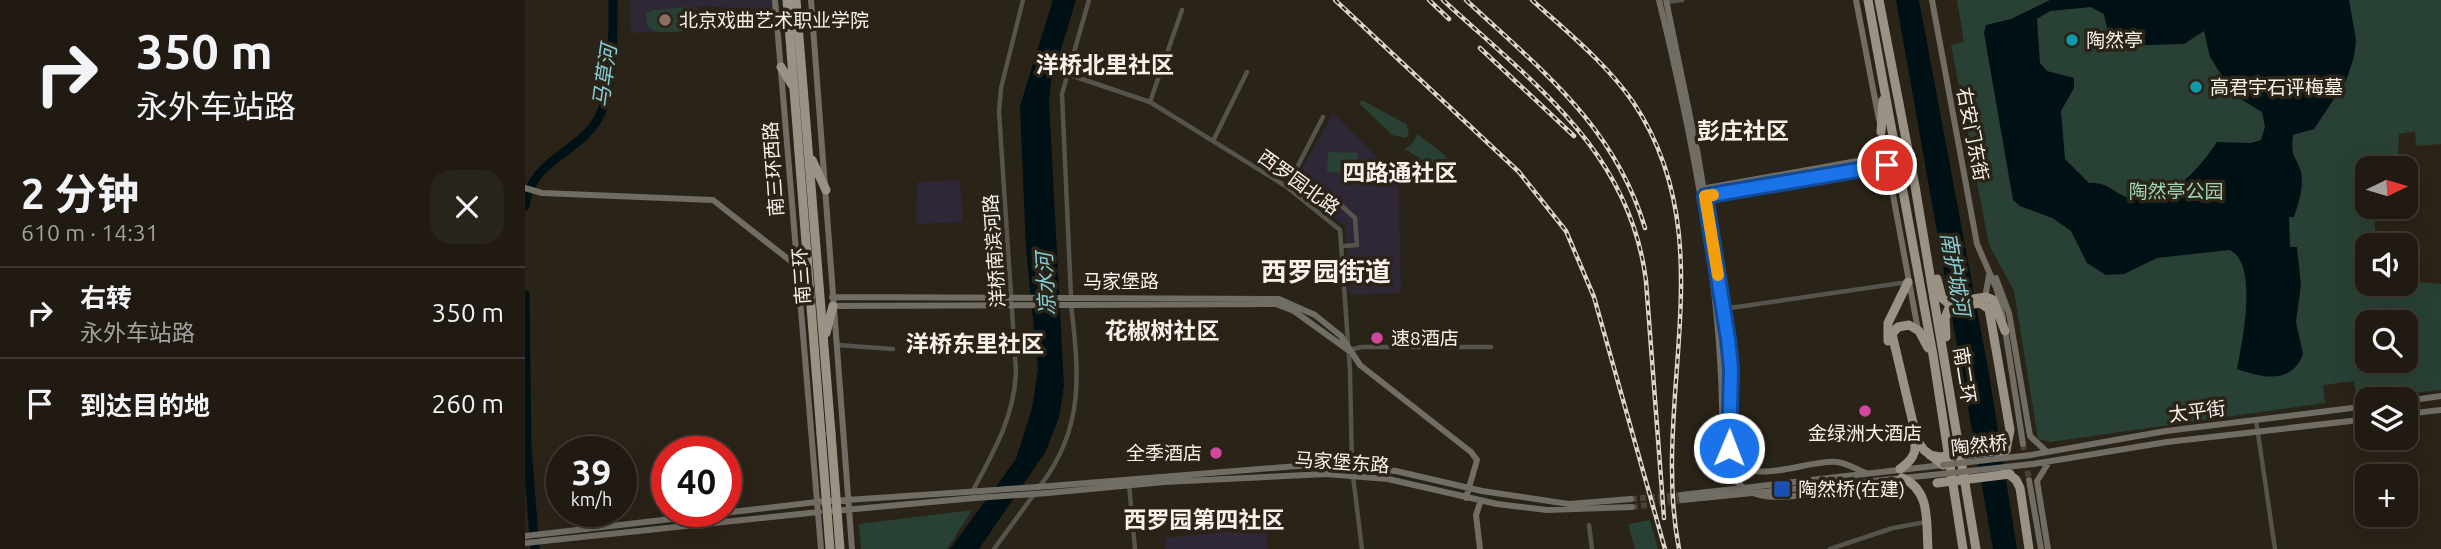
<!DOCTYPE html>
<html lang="zh">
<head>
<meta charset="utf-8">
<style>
  body { margin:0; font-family:Ubuntu,"Noto Sans SC",sans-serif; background:#28231b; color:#f1f3f6; height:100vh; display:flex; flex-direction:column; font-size:26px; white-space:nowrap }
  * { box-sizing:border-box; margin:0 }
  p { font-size:23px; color:#a2a19f }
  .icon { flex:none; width:38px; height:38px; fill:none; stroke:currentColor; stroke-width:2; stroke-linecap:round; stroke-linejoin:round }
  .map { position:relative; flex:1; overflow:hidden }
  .panel { display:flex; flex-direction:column; background:#201a12; width:525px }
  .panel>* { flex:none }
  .guide { background:#201a12; color:#f1f3f6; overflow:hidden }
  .needle { width:46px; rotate:85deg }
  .controls { position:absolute; left:1830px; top:156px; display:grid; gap:14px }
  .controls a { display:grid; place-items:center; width:63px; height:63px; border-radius:14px; background:#201a12; box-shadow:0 7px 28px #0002,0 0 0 2px #3d3832; font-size:35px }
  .speed { position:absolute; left:21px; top:436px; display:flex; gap:14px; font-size:35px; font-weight:700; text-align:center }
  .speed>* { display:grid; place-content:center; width:91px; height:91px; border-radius:50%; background:#201a12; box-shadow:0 7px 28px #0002,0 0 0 2px #3d3832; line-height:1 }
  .speed small { font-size:18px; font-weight:400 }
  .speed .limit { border:10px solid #d22; background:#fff; color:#111 }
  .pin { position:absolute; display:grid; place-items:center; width:60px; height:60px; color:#fff; margin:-30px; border:4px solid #fff; border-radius:50%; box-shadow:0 2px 7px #0007 }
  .me { position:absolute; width:77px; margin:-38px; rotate:1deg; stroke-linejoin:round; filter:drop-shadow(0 0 5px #0008) }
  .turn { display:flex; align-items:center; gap:24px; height:147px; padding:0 21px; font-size:32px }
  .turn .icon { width:91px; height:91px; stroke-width:2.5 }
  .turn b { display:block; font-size:49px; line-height:60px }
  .round { display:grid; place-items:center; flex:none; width:74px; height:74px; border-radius:21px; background:#28231b }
  .head { display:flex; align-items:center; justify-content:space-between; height:119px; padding:0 21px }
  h1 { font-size:42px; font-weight:700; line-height:52px }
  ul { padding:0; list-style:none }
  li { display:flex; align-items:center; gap:21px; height:91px; padding:0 21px; border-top:2px solid #3d3832 }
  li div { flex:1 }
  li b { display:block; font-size:26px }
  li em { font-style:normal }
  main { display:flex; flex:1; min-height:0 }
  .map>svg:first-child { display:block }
</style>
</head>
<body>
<main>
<section class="panel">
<div class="guide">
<div class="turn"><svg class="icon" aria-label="right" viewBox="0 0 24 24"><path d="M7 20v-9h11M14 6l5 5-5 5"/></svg><div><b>350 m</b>永外车站路</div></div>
</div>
<div class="head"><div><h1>2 分钟</h1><p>610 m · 14:31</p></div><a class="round"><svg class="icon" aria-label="close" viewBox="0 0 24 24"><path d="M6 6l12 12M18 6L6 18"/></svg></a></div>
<ul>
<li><svg class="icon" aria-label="right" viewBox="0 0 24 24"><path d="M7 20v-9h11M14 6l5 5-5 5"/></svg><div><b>右转</b><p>永外车站路</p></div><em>350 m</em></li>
<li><svg class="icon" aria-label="arrive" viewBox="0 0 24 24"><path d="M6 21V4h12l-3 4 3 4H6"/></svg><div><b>到达目的地</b></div><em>260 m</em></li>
</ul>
</section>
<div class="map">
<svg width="1916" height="549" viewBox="0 0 1916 549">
  <rect width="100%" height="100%" fill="#2a2318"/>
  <path fill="#302736" d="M105,0h143l1,10 -76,-4 1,25 -68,2z
    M808,113l65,64 3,116 -51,2 -5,-69 -53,-39z
    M435,180l3,42 -47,2 1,-42z
    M741,528l2,21h-102l-1,-11z"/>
  <path fill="#294135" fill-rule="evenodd" d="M1432,0h484v144l-25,2 -1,-15 -16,3 -1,22 -5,12h-25v38l6,1 2,38h-8v39h38v-3l35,3v106l-85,9 -2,-18 -31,4 2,18 -275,39 -12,-3 -24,-148 -25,-46 -38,-200 13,-3zM1843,322h38v38h-38z
    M166,7l7,13 -6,10c-17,1 -51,10 -45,-17l6,-3z
    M837,100l44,24 3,9 -3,5 -14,-3 -33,-32z
    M892,134l24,18 17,19 -34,-10 -19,-12 8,-6z
    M803,152l30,1 -1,20 -30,-1z
    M447,510l-25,39h-86l-2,-25z
    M1125,520l8,29h-23l-7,-25z"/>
  <path fill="#001115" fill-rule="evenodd" d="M528,0h23l-25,82 -2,19 15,285 -5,31 -13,34 -67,98h-29l66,-90 16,-51 6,-39 -12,-120 -6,-143z
    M1371,0h23l70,374 28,175h-24z
    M1525,0h299l7,40 -2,17 -8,24 -32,48 -21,6c-3,24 3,19 8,37 3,16 -2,30 -7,45h-5l1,30h7l4,38 -5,37 7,32c-12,32 -42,23 -66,15 5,-25 22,-108 -8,-119l-72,8 -33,16 -18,1 -19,-12 -16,-32 -19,-13 -32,-12 -7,-6 -29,-167 2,-8 25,-6zM1566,7l13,7 5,24 7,8 68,-2 20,-13 6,26 24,38 28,17 3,15 -4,13 -10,3 -34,-1c-17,26 -52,67 -88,56 -18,-6 -19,-16 -40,-15l-24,-24 -4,-48 13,-23v-10l-27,-7 -7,-8 -3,-44 13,-8z"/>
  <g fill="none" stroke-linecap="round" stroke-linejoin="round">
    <path stroke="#001115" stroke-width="9" d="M0,206c5,-46 55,-53 74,-89 15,-29 14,-84 14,-117
      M0,295l2,153 8,101"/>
    <path stroke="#494238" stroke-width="6" stroke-dasharray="6 3" stroke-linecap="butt" d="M1498,444l6,36
      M1106,499l50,-4
      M1107,507l50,-7"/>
    <path stroke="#56534d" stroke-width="4.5" d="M1142,2l15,-2
      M542,74l83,28 137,85 53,43 10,141 2,96
      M625,102l32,-92
      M689,139l33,-67
      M762,187l36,-70
      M816,205l14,13 2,27 -14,1
      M546,297l-9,-203 27,-94
      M1198,309l185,-27
      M312,345l56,4
      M824,350l13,-3h129
      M1731,420l19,129
      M828,476l9,73
      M604,484l6,65
      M515,486c45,-58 39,-113 31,-182
      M447,492c21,-39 42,-74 44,-120l-17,-260 2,-24 22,-88
      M1064,525l3,24
      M469,549l41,-56
      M1305,549l63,-21 33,-6"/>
    <path stroke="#726d64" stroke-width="6" d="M250,0l46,549
      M286,0l41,549
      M1134,0c34,139 66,300 63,443
      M1141,0l32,155 30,184 3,117c20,33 75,3 106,6 10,1 21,8 31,12
      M1331,0l23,120
      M1407,0l45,244 20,46 6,28
      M1356,130l37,200
      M0,188l17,5 171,7 84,66
      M1176,189l184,-33
      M1178,197l184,-32
      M1471,278l13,35 21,123 17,16
      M307,297l447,2 36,16 26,21 19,29 111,87 6,8 -11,38
      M1460,298l4,-23
      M308,306l443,-2 18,7 54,39
      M1480,329l18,115
      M1881,401l35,-5
      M1881,414l35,-4
      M1506,455l135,-24 202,-25
      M1508,464l134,-22 201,-23
      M1504,480l12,69
      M525,486l260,-21 86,6 86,20 87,13 62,-5
      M1303,492l46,-8
      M523,493l116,-11 162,-8 62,5 109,25 50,6 85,-3
      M1156,495l262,-30
      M1157,500l250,-25
      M308,511l142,-13
      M0,536l292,-34 164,-11
      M0,543l294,-31
      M955,549l-4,-34 5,-15
      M1523,549l-11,-68 12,-19"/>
    <path stroke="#9a9385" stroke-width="9" d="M262,0l34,434
      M271,0l35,433
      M1343,0l65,355 30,194
      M1354,0l36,186 61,363
      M256,67l13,21
      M1356,132l2,-32
      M287,160l14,30
      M1412,279l5,19 6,5 11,-2
      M1448,299l13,-2 7,3 12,31
      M301,333l7,-27
      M1421,337l-1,-19 4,-10 31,-5 9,6 21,121 -4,20 -6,5
      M1363,341v-18l20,-41
      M1403,348l-9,-17 -10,-6 -11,2 -6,7 25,106 7,10 19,15
      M1375,469c11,-8 18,-16 14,-30
      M1480,471l11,9 4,8 9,61
      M1377,478c29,12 24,44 26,71"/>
    <defs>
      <path id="rail" d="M810,0l184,172 47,59 28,66 71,252
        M904,0l20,19
        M918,0c90,83 187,151 203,281l18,237
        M941,0c75,70 148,125 179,228
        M1007,0c35,32 74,63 101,102 93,138 17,295 46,447
        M955,48l94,88"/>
    </defs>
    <use href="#rail" stroke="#dbd5ce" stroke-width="4.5"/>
    <use href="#rail" stroke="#2a2318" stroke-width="2" stroke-dasharray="5" stroke-linecap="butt"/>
    <path stroke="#726d64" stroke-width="6" d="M1197,443c10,67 53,55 106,49
      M1418,465l88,-10
      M1407,475l101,-11
      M456,491l69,-5
      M450,498l73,-5"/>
    <path stroke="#9a9385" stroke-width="9" d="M306,433l9,116
      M296,434l9,115
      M1405,455l9,2 67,-7
      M1412,483l73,-9"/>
  </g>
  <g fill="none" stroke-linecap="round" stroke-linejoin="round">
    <defs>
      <path id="route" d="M1204,448l2,-79 -3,-30 -23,-143 182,-31"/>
    </defs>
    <use href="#route" stroke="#114b97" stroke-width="18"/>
    <use href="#route" stroke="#1a73e8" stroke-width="12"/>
    <path stroke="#f59e0b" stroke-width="12" d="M1188,195l-8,1 13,79"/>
  </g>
  <circle fill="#8d6e63" stroke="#2a2318" stroke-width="2.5" cx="140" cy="20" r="7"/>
  <g fill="#0f9aa8" stroke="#2a2318" stroke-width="2.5">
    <circle cx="1547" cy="40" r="7"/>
    <circle cx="1671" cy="87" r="7"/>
  </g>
  <g fill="#d1479c" stroke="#2a2318" stroke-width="2.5">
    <circle cx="852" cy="338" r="7"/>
    <circle cx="1340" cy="411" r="7"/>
    <circle cx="691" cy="453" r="7"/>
  </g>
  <rect fill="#1a4fb4" stroke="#2a2318" stroke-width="2.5" x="1248" y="480" width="18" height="18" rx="3.5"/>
  <g text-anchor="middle" stroke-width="7" stroke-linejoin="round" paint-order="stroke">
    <g font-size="19" fill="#f7f1ea" stroke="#2a2318" text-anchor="start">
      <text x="154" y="27">北京戏曲艺术职业学院</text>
      <text x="1561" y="47">陶然亭</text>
      <text x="1685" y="94">高君宇石评梅墓</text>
      <text x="866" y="345">速8酒店</text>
      <text x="1340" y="440" text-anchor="middle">金绿洲大酒店</text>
      <text x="677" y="460" text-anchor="end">全季酒店</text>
      <text x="1273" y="496">陶然桥(在建)</text>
    </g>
    <g font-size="19" fill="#f7f1ea" stroke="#2a2318">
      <text transform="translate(1448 134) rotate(79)" y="7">右安门东街</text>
      <text transform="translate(248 169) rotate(-94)" y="7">南三环西路</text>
      <text transform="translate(774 182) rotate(36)" y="7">西罗园北路</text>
      <text transform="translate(469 251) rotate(-94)" y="7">洋桥南滨河路</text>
      <text transform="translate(276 276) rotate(-94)" y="7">南三环</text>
      <text x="596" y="288">马家堡路</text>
      <text transform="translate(1440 375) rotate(81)" y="7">南二环</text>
      <text transform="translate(1672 411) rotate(-7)" y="7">太平街</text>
      <text transform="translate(1454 445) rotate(-6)" y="7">陶然桥</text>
      <text transform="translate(817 462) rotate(4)" y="7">马家堡东路</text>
    </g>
    <g font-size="19" fill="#9dd6b8" stroke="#2a2318">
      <text x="1651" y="198">陶然亭公园</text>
    </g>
    <g font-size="21" font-style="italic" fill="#86cdd6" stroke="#2a2318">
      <text transform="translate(80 76) rotate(-82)" y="7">马草河</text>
      <text transform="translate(1430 274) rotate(80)" y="7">南护城河</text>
      <text transform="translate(521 284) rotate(-93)" y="7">凉水河</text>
    </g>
    <g font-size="23" font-weight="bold" fill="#f7f1ea" stroke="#2a2318">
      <text x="580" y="73">洋桥北里社区</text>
      <text x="1218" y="139">彭庄社区</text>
      <text x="875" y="181">四路通社区</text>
      <text x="637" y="339">花椒树社区</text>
      <text x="450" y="352">洋桥东里社区</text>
      <text x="679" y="528">西罗园第四社区</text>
    </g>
    <g font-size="26" font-weight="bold" fill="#f7f1ea" stroke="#2a2318">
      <text x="801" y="281">西罗园街道</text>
    </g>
  </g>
</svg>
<div class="controls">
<a><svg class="needle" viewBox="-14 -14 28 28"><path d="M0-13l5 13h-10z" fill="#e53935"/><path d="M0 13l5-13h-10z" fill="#a2a19f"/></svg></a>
<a><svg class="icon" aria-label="sound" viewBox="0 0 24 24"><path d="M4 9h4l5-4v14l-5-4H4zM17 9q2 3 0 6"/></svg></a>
<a><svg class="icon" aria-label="search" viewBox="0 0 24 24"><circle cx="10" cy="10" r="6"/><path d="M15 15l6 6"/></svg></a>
<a><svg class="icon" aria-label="layers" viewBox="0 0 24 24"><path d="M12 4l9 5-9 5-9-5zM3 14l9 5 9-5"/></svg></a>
<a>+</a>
</div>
<div class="speed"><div>39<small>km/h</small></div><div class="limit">40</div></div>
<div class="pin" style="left:1362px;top:165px;background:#d93025"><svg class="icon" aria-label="arrive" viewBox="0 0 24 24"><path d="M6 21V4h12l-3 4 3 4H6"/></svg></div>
<svg class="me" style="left:1204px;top:448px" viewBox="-20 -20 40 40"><circle r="17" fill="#1a73e8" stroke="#fff" stroke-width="3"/><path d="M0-11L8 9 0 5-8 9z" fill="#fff"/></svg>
</div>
</main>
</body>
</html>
